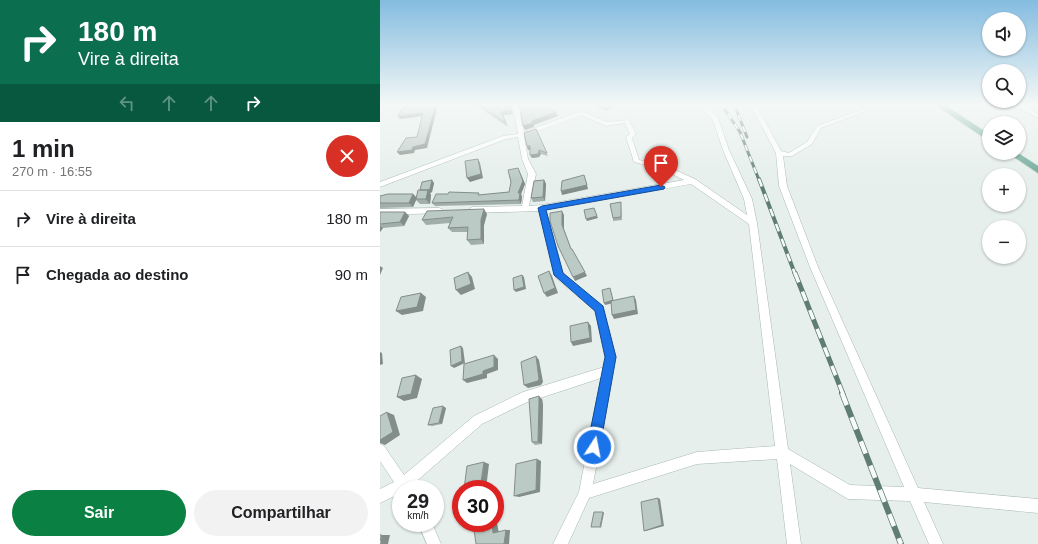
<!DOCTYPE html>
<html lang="pt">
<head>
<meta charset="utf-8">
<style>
  body { margin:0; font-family:Arial,sans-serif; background:#f2f2f2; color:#202124; height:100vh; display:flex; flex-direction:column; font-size:15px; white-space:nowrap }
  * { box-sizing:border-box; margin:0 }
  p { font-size:13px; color:#757577 }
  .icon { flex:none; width:22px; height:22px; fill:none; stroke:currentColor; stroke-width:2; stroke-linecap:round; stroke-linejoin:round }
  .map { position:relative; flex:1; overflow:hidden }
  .side { display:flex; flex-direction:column; background:#fff; width:380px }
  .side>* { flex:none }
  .guide { background:#0b6e4f; color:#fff; overflow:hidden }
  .buttons { position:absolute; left:602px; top:12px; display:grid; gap:8px }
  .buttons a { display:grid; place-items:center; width:44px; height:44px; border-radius:50%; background:#fff; box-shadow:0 1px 3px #0004; font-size:20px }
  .speed { position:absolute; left:12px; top:480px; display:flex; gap:8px; font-size:20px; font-weight:700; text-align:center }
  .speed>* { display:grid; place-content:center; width:52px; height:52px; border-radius:50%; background:#fff; box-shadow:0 1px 3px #0004; line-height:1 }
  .speed small { font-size:10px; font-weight:400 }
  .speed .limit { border:6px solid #d22; background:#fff; color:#111 }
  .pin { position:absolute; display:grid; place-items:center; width:34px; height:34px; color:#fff; margin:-41px -17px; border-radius:50% 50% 50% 0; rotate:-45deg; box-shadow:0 0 4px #0007 }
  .pin .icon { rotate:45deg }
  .me { position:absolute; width:44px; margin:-22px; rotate:11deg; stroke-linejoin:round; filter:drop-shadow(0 0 3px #0008) }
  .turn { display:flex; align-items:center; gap:14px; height:84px; padding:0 12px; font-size:18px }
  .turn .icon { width:52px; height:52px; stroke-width:2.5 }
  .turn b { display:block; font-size:28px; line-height:34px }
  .lanes { display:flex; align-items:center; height:38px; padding:0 12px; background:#0003; justify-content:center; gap:20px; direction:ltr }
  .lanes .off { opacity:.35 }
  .round { display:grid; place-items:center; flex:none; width:42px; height:42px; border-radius:21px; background:#f2f2f2 }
  .headline { display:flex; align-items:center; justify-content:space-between; height:68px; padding:0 12px }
  h1 { font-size:24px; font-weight:700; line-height:30px }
  .primary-button { display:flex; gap:8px; margin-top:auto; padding:8px 12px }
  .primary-button a { flex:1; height:46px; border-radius:24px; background:#0b8043; color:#fff; font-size:16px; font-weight:700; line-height:46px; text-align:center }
  .primary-button a+a { background:#f2f2f2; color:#202124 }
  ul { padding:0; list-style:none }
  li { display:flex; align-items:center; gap:12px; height:56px; padding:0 12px; border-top:1px solid #e0e0e0 }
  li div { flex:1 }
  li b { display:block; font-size:15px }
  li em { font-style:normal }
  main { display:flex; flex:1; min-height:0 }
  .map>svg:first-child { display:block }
</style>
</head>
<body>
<main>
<section class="side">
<div class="guide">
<div class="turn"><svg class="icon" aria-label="right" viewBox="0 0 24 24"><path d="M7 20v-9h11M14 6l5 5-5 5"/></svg><div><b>180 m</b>Vire à direita</div></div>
<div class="lanes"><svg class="icon off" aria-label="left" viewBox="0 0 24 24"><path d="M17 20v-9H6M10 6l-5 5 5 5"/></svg><svg class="icon off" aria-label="ahead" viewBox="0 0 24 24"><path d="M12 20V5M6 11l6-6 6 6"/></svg><svg class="icon off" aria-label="ahead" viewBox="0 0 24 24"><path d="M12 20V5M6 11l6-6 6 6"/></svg><svg class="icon" aria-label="right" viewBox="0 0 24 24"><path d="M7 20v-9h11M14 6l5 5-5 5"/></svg></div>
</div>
<div class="headline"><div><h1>1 min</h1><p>270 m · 16:55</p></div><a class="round" style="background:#d93025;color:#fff"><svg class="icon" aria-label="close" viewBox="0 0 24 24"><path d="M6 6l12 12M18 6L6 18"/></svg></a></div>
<ul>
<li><svg class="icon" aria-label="right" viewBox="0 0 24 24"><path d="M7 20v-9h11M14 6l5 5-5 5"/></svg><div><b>Vire à direita</b></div><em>180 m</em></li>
<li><svg class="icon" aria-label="arrive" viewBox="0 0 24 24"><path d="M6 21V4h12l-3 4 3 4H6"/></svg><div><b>Chegada ao destino</b></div><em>90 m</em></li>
</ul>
<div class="primary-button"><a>Sair</a><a>Compartilhar</a></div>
</section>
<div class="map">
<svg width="658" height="544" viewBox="0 0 658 544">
  <rect width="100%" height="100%" fill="#e6efeb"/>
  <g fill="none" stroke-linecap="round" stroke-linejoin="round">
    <defs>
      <path id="minor" d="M6,104h7l-13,8v-4z
        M130,104l9,1 5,27 57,-21 26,11 22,-2 7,14 -4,4 7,22 27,6 29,13 52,36 -3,-16 -21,-49 -11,-32 -15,-14h6l15,13 11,33 23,49 5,24 31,226 62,36 54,2 -94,-220 -31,-81 -3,-33 -26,-49h6l25,47 8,2 18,-11 10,-16 60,-22h8l-64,24 -9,16 -20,12h-9l4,30 31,81 100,221 120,11v14l-114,-11 19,42h-14l-19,-43 -62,-2 -58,-35 11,80h-14l-10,-85 -80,5 -108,34 -21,46h-15l26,-52 22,-114 -76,25 -43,21 -71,62 2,3h-12v4l-21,10v-14l14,-7 -14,-21v-17l4,2 20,29 70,-59 49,-24 81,-25 2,-10 -11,-46 -39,-33 -17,-67 -67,2 -4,-3 4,-3 50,-1 6,-32 -6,-15 -4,-22 -12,2 -126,48v-5l123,-46 15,-2 -5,-28zM201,115l25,11 19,-3 5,11 -4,3 8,25 28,7 22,11 -142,25 -13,1 7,-32 -8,-15 -4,-23zM311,184l58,40 26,222 -78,6 -104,32 23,-127 -14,-51 -39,-33 -17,-63z
        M634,104h7l17,10v4z
        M59,208l3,1 1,2 -1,2 -62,2v-6z
        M38,523h14l9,21h-14z"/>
      <path id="primary" d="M554,104h9l46,30v7z
        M628,153h10l20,13v7z"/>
    </defs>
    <use href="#minor" stroke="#a8b8b2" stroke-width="1"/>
    <use href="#primary" stroke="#c2cac8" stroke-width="1"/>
    <use href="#minor" fill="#fff" fill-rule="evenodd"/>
    <use href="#primary" fill="#6aa596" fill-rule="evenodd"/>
    <defs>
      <path id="rail-far3" d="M341,104l19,28 19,48
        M354,104l13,33"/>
      <path id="rail-far2" d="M379,179l36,95"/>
      <path id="rail-far1" d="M415,273l48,121"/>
      <path id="rail" d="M462,393l59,151"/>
    </defs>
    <use href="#rail-far3" stroke="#5f7d75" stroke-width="3"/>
    <use href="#rail-far2" stroke="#5f7d75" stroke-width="4"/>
    <use href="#rail-far1" stroke="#5f7d75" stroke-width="5"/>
    <use href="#rail" stroke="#5f7d75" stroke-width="6"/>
    <use href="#rail-far3" stroke="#f7fbf9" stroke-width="2" stroke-dasharray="6" stroke-linecap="butt"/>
    <use href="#rail-far2" stroke="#f7fbf9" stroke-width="2.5" stroke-dasharray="8" stroke-linecap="butt"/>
    <use href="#rail-far1" stroke="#f7fbf9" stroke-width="3.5" stroke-dasharray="10" stroke-linecap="butt"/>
    <use href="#rail" stroke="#f7fbf9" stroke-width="4.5" stroke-dasharray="13" stroke-linecap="butt"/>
  </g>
  <path fill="#a1aea9" d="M94,104h35l4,10 -10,1 5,12z
    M217,105l17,1 -7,5 -9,-3z
    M156,129l12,27 -7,-2 -2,3 -7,1 -2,-8h-2l-1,-4z
    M138,168l7,16 -4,10 1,3 -1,7 -86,2 -3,-3 48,-8 29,-3z
    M164,180l2,4 -1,17 -12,1 -2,-4z
    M54,183l-2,9 -2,1 1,2 -1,9h-10l-4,-4 -3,7 -33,1v-12l33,-2 3,3 4,-7z
    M241,205l1,15 -9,1v-3z
    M0,212h25l4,4 -5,10 -21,2 -3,4z
    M107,214l-3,11v19l-13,1 -4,-5 1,-8h-16l-4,-4 2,-5 -24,2 -4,-5z
    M162,399l1,6 -1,39 -7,1 -3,-3z
    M66,408l-4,16 -10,2 -4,-1z"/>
  <path fill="#838d89" d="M56,104h3l-1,1 -11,43 -12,2 -1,3 -14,2 -3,-3 16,-5z
    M129,104l4,10 -10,1 5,12 -7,-15z
    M234,104v2l-7,5 -1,-2z
    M176,112l2,4 -24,9v2l-9,3 -2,-4 9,-5z
    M43,113l2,3 -25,3 -2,-3z
    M147,146h3l2,3 -4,1z
    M159,150l2,4 -2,3 -7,1 -2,-3z
    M98,159l2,4 3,15 -13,4 -3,-4z
    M138,168l7,16 -4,10 1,3 -1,7 -2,-4 -1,-7z
    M52,180l2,3 -2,9 -2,1 1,2 -1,9 -8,-9z
    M164,180l2,4 -1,17 -2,-4z
    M207,185l1,4 -26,6 -1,-4z
    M33,194l4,4 -4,9 -4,-4z
    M104,209l3,5 -3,11v19l-3,-5v-19z
    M182,211l2,4v14l9,24 -11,-28z
    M25,212l4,4 -5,10 -4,-4z
    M217,216l1,2 -11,3 -1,-2z
    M0,226l3,2 -3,4z
    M0,266l3,2 -3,7z
    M169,271l3,5 6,17 -11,4 -3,-4z
    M88,272l4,5 3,12 -14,6 -5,-5z
    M205,272l2,4 -12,5 -2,-4z
    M142,275l2,2 2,12 -10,3 -2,-2z
    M230,288l4,15 -9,2 -1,-2z
    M41,293l5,4 -3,14 -21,4 -6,-4z
    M254,296l2,4 2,14 -24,5 -2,-4z
    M208,322l3,4 1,16 -19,4 -2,-4z
    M81,346l2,2 2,15 -11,5 -3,-2z
    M0,352l2,1 1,11 -3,1z
    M114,355l4,4v11l-11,4v4l-20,5 -4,-3 20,-9z
    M156,356l3,4 4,22 -2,3 -13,3 -4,-3z
    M36,375l6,4 -5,19 -13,3 -7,-4z
    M159,396l3,3 1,6 -1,39 -4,-2z
    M63,406l3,2 -4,16 -3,-1z
    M7,412l7,3 6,20 -15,10 -5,-2v-3z
    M157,459l4,2 -1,31 -21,5 -5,-1z
    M104,462l5,2 -3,25h-6z
    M278,498l2,1 4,27 -18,5h-2z
    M223,512l1,1 -3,15 -1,-1z
    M115,513l4,20h-6l-1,-10h3z
    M126,530h4l-1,14h-5z
    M2,535h8l-2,9h-8z"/>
  <path fill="#bbcac4" stroke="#838d89" d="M32,104h24l-11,40 -12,3 -1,3 -15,2 9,-14 11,-1 6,-24 -25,3 5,-9 8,-1z
    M98,104h31l2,6 -10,2 5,11z
    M139,104h26l11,8 -24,9 1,2 -10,3z
    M217,104h17l-8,5 -9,-4z
    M156,129l11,24 -8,-3 -1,4 -8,1v-9h-3l-3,-13z
    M98,159l3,15 -14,4 -2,-17z
    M138,168l5,13 -5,12h2l-1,7 -87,3 4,-9h12l1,-2 30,1 -1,2 31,-3 2,-10 -3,-12z
    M204,175l3,10 -26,6 1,-10z
    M52,180l-2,9 -3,1h-7l2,-8z
    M164,180l-1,17 -12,1 3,-17z
    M38,190h10l-2,9h-10z
    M8,194h25l-4,9h-29v-7z
    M241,202v15l-8,1 -3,-14z
    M214,208l3,8 -11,3 -2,-9z
    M104,209l-3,11v19l-14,1 1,-13 -20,1 5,-11 -31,3 5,-9z
    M182,211v14l9,24h1l13,23 -12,5 -15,-31 -8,-25v-8z
    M0,212h25l-5,10 -20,2z
    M169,271l6,17 -11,5 -6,-17z
    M88,272l3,12 -15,6 -2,-12z
    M142,275l2,12 -10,3 -1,-12z
    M230,288l3,12 -9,3 -2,-13z
    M41,293l-4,14 -21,4 5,-14z
    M254,296l2,14 -24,5 -1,-14z
    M208,322l2,16 -19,4 -1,-16z
    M81,346l1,15 -11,5 -1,-16z
    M114,355v12l-11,4v3l-20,6 1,-16z
    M156,356l3,23 -1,2 -14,4 -3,-23z
    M36,375l-5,19 -14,3 5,-19z
    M159,396v6l-1,40h-6l-3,-43z
    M63,406l-4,17 -11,2 5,-17z
    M7,412l6,20 -13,8v-24z
    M157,459l-1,31 -22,6 2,-32z
    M104,462l-4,27h-16l3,-23z
    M278,498l4,27 -18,6 -3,-29z
    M214,512h9l-3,15h-9z
    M93,523h19l1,10 13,-3 -2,14h-28z
    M0,535h2l-2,6z"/>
  <linearGradient id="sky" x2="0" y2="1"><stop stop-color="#84bce0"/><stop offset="0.58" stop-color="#f4f8f6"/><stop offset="1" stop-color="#f4f8f6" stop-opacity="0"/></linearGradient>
  <rect width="658" height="180" fill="url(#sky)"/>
  <path fill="#1a73e8" stroke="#114b97" d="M281,185l4,2 -1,2 -118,21 17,63 40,33 13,51 -16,90 -2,5 -4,2 -5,-2 -2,-5 18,-90 -10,-46 -41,-36 -16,-67 4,-2z"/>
</svg>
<div class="buttons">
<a><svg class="icon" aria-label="sound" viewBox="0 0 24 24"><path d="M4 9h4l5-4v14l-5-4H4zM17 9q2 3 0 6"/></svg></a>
<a><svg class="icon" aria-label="search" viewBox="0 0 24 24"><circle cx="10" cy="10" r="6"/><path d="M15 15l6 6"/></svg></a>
<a><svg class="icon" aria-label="layers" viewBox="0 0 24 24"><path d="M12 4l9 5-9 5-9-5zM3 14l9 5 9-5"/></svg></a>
<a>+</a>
<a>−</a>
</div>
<div class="speed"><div>29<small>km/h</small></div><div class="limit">30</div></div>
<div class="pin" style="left:281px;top:187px;background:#d93025"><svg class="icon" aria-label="arrive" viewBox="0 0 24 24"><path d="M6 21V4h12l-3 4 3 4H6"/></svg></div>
<svg class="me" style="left:214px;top:447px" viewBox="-20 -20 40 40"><circle r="17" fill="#1a73e8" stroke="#fff" stroke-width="3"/><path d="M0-11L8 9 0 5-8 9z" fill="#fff"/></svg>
</div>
</main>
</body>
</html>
